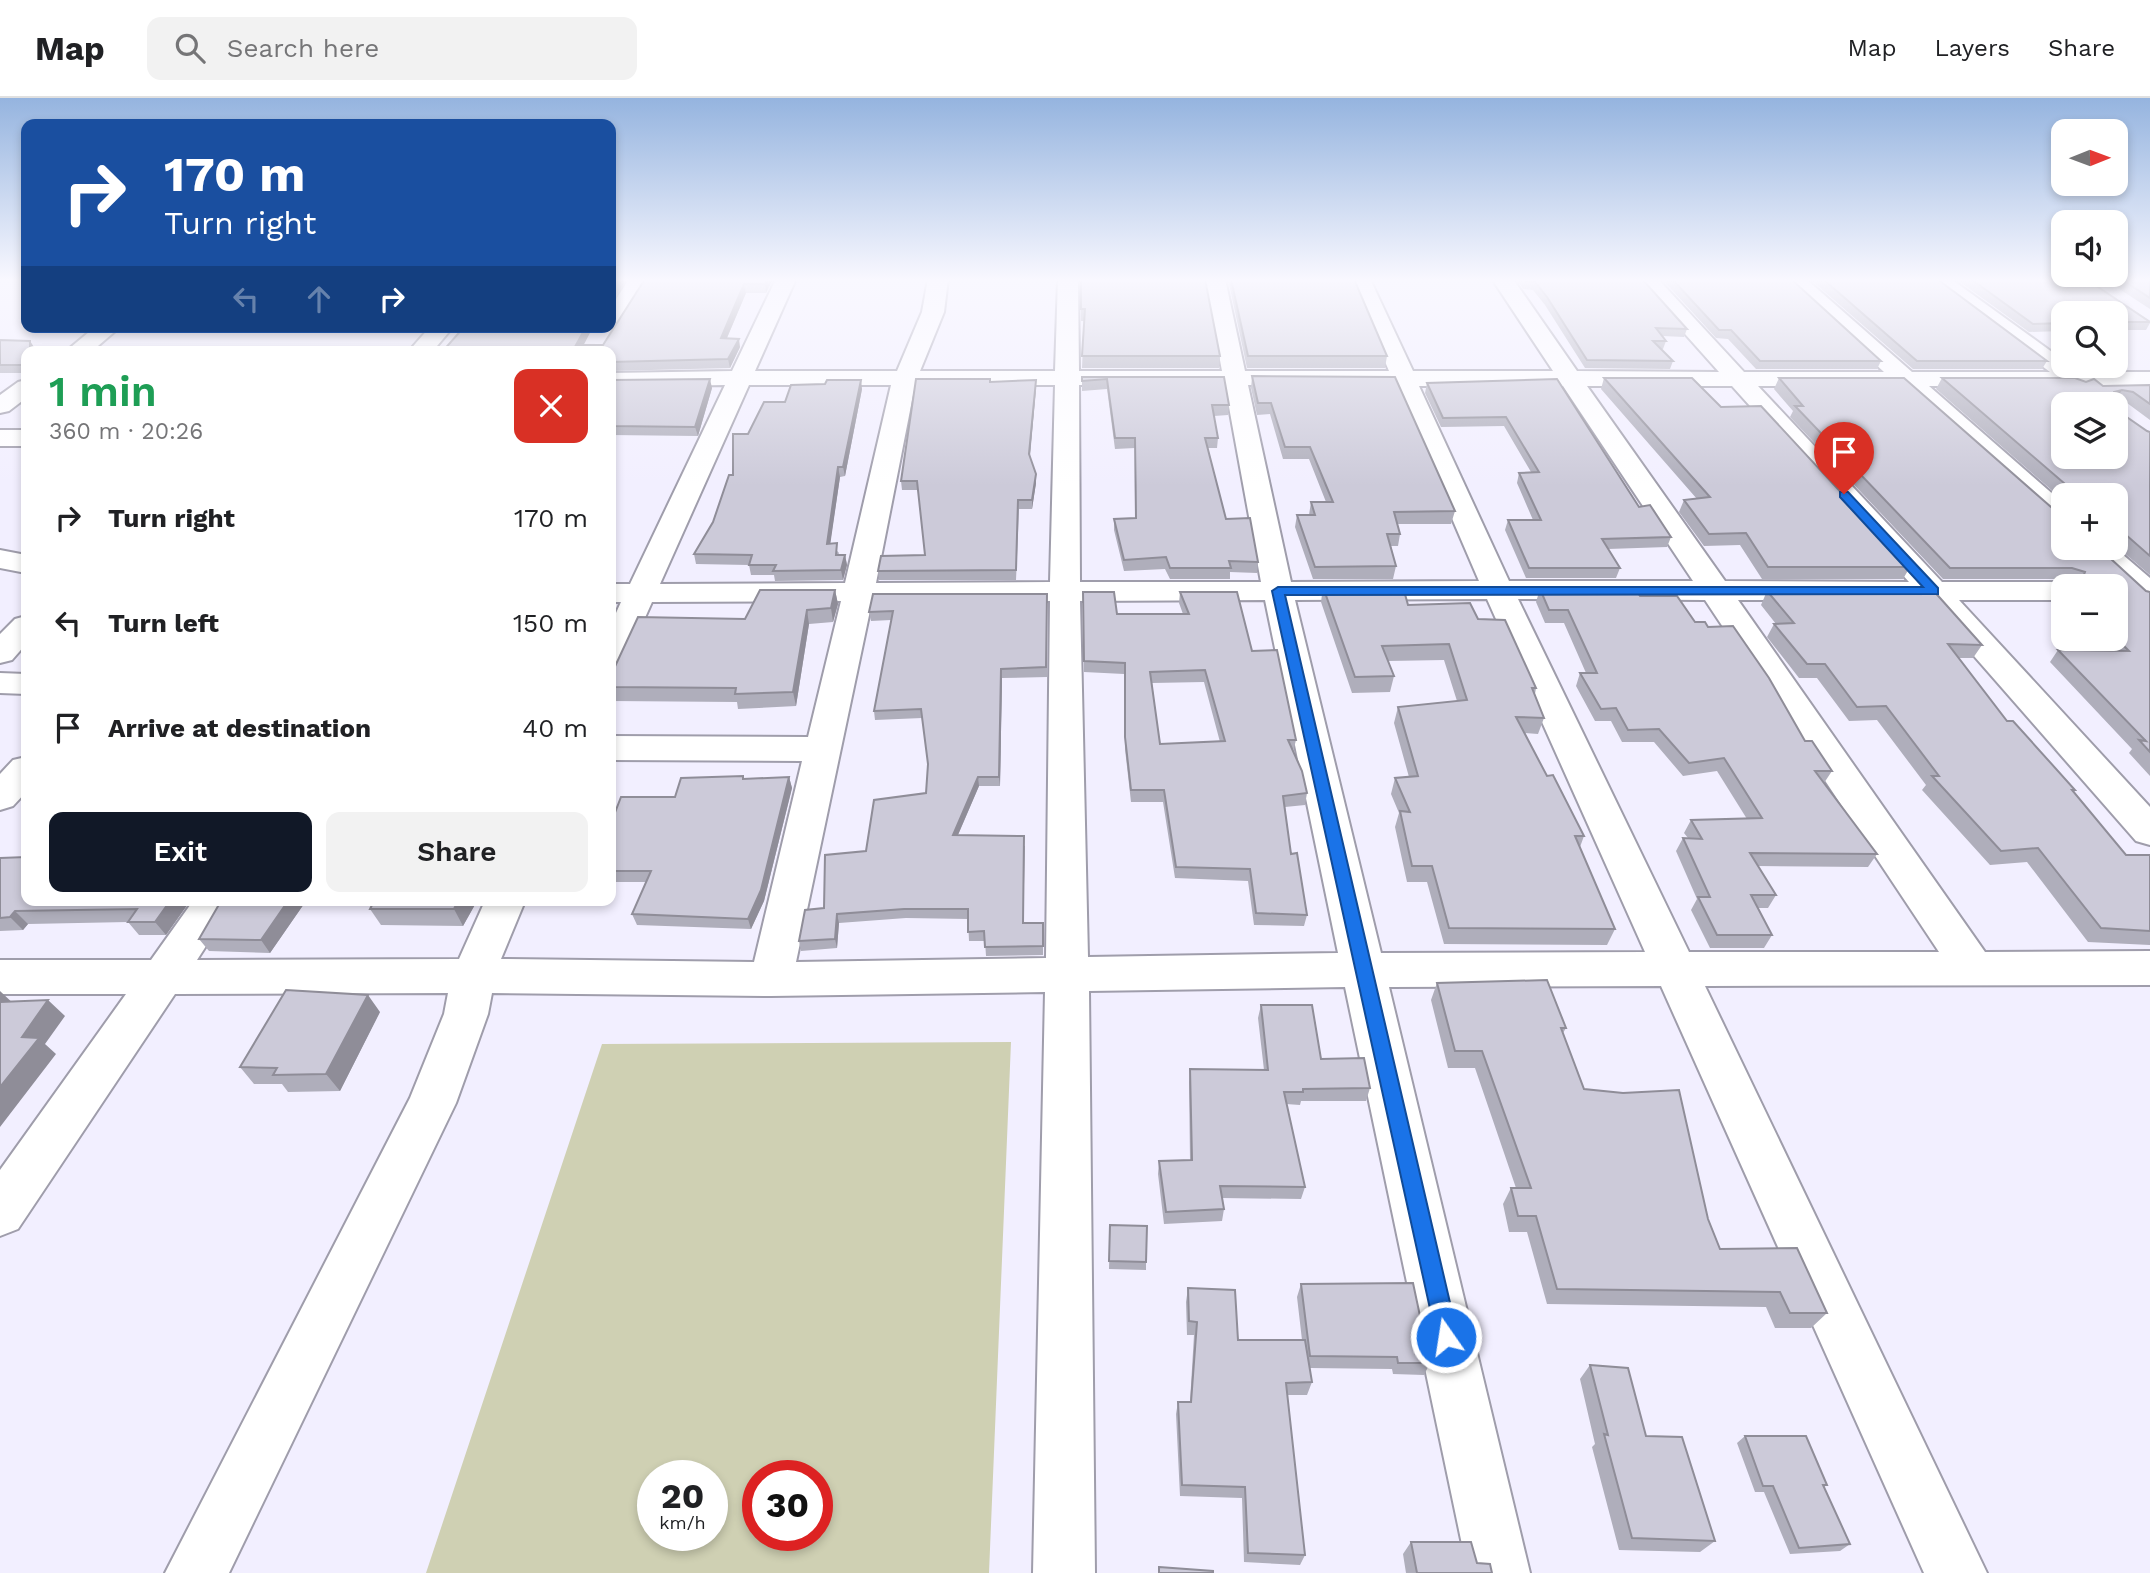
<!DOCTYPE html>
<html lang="en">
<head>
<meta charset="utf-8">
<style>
  body { margin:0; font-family:"Work Sans",sans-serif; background:#f2f2f2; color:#202124; height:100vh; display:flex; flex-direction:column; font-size:26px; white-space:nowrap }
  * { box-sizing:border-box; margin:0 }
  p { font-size:23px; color:#757577 }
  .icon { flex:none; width:38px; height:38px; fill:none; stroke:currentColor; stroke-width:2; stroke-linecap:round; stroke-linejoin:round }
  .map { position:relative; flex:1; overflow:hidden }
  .side { position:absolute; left:21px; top:248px; width:595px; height:560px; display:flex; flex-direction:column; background:#fff; border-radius:14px; box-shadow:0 4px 10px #0003 }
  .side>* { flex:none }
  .top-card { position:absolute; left:21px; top:21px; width:595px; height:214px; border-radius:14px; box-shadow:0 4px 10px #0003; background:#1a4fa0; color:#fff; overflow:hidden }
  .needle { width:46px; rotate:89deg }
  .buttons { position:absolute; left:2051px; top:21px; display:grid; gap:14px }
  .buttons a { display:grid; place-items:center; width:77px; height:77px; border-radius:14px; background:#fff; box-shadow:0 4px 10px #0003; font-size:35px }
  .speed { position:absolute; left:637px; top:1362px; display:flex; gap:14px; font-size:35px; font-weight:700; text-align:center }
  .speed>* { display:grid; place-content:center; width:91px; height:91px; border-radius:50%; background:#fff; box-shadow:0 4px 10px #0003; line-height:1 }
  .speed small { font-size:18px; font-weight:400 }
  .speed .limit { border:10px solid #d22; background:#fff; color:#111 }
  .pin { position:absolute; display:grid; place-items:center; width:60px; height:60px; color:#fff; margin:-72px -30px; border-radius:50% 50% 50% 0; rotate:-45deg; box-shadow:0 0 7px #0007 }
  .pin .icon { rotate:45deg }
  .me { position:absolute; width:77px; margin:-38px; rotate:347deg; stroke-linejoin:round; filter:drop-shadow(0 0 5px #0008) }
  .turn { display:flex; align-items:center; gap:24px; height:147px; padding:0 28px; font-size:32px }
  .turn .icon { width:91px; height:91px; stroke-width:2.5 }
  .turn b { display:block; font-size:49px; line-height:60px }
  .lanes { display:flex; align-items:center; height:66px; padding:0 28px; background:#0003; justify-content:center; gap:35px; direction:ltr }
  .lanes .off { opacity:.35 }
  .round { display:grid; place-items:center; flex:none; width:74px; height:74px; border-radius:14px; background:#f2f2f2 }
  .head { display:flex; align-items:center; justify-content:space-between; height:119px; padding:0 28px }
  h1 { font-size:42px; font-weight:600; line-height:52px; color:#1e9e55 }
  .primary-button { display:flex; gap:14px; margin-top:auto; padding:14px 28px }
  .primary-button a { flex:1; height:80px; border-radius:14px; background:#111827; color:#fff; font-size:28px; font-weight:600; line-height:80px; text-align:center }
  .primary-button a+a { background:#f2f2f2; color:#202124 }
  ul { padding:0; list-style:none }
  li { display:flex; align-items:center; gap:21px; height:105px; padding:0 28px }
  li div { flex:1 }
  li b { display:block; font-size:26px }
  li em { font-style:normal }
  header { display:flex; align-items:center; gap:42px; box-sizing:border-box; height:98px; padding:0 35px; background:#fff; border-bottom:2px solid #e0e0e0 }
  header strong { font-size:33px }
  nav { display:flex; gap:38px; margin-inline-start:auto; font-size:24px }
  .search { width:490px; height:63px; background:#f2f2f2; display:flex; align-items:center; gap:18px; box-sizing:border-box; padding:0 24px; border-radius:14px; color:#757577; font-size:26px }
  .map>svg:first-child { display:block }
</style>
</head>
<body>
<header>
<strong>Map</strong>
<div class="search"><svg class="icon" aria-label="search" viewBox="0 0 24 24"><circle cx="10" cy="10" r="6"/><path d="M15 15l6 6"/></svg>Search here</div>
<nav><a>Map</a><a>Layers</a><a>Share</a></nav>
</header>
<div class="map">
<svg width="2150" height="1475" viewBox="0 0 2150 1475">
  <rect width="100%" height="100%" fill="#f2efff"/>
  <path fill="#cfd0b3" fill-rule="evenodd" d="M1011,944l-22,531h-563l176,-529zM712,1377v60h-59v-60zM758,1377h59v60h-59z"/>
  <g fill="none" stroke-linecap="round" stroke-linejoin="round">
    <defs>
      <path id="minor" d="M629,181h21l-31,48h-13h5v-20z
        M776,181h20l-41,92h142l25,-59 6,-33h20l-4,33 -24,59h135l3,-92h20l1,92h143l-17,-92h20l20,92h144l-39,-92h20l43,92h140l-61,-92h21l64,92 142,1 -83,-93h22l86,93h140l-101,-93h23l106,93h138l-123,-93h24l112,81v6h8l9,6h70v14h-60l-10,4 -11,-4h-140l134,117v22l-10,-2 -153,-137h-142l184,196h121l11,3 1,1h-12v14h-104l191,207v38l-14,-4 -211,-241h-187l247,352 165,-1v34l-445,1 282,587h-63l-263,-587 -272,1 141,586h-62l-123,-586 -256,4 6,582h-62l12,-581 -274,4 -279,-3 -4,21 -32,89 -227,470h-64l245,-475 34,-84 4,-21 -273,1 -157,235 -18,7v-66l126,-176h-126v-34h151l42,-59h42l-38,59 262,-1 26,-58h40l-24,58 253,3 48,-201 -191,-1v-24l197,1 33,-136 -189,1 -25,56 -4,7 -12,3v-44l10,-22h-10v-18h19l95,-199 -114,2v-14l121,-2zM749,287h142l-46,198 -185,1zM915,287h140l-5,197 -174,1zM1079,287h146l36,197h-181zM1248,287l147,1 84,195 -188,1zM1419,288h144l130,195h-184zM1587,288h145l177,196 -184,-1zM1487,501l158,353 -264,1 -86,-353zM1518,501l187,1 234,352h-250zM1265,502l73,353 -250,4 -8,-356zM872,503h178l-4,357 -250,4z
        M95,229h25l-29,25h-26z
        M430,229h23l-21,25h-24z
        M26,282v18l-17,13 -9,2v-18l18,-13z
        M0,332h26v16h-26z
        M2083,450h32l35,30v25l-11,-2z
        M0,452l26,5v18l-26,-5z
        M26,518v28l-14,16 -12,3v-29l15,-15z
        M0,575l26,1v20l-26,-1z
        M26,659v35l-13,14 -13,4v-36l13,-14z"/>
    </defs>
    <use href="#minor" stroke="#9f9dab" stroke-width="4"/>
    <use href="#minor" fill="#fff" fill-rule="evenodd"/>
  </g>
  <path fill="#afaebb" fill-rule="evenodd" d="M645,181h128l-7,14h-20l-19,45 13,9 -10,21 -119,3v-19h-169l151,-25 -10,18h20z
    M1081,181l139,77 -1,12h-137l2,-47h-3z
    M1228,181h126l33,77 -2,12h-138z
    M1517,181h125l45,50 -3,8 -21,-1 3,5 -3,8h-2l12,12 -3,8 -85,-1 -40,-63 -12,-15 -10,-1z
    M1662,181h129l90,82 -4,8h-121l-28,-30 -12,-1z
    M1810,181h127l110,82 -5,8h-129z
    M1956,181h130l64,42v2l-4,7h-30v-17h-53v18l-34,1z
    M2104,181h46v30z
    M0,242l30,1 5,8v3h-9v21h-26z
    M1252,278l203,135 -4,13h-54l3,10 -2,12h-7l5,20 -3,13h-80l-18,-52 2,-12h12l2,-13h15l-17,-43h-26l-13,-45 -13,1 -6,-27z
    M1082,279h142l5,28 -1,10 -14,1 4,22 -1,10h-9l18,71 32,43 -1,11 -27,-1v7h-60l-5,-10 -41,2 -10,-41v-11l21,-1v-70l-20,1 -8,-60 -25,2z
    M1604,280l117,29 189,160 -7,12h-141l-22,-34 -36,1 -25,-34 5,-12 13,-1 -96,-110z
    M1779,280l367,213 4,1v184l-21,-23 3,-4 -82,-87 8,-12 50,1 -12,-12h20v-53h-49l3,-4 -6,-3h-121l-153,-162 3,-6 -19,-22z
    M1942,280l144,4 17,4 47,-1v35l-23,-17 -6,-1v11l26,18 3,1v143l-34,-29v-51h-53v5l-127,-111z
    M1557,281l82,128 32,30 -4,10 -59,2 12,19 -4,10h-90l-21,-48 3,-10h25l-16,-37 2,-10 12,-1 -27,-46 -63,1 -16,-34 2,-10z
    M611,282l101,8 -14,48 -87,-1z
    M990,284l46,6 -6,69 6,17v9l-4,26h-13l-3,71h-137l-1,-9 47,-16 -7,-65h-16l-1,-9z
    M862,291l-17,87 -5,1 -10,66 9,10 -1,2h7l2,10 -4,15 -68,1 -1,-6h-23l-2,-10 -53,-1 -2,-10 19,-32 20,-47 15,-41 37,-32z
    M1323,489l155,32 58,69 -1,6 9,24 -6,16 -13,-1 22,43 37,60 -4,11 35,82 -8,16 -163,-1 -17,-62h-20l-12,-55 4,-14 -8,-19 4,-16 14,-1 -15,-54 4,-16 59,-6 -13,-41 -56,1 6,15 -4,16 -38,1 -31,-91z
    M1540,491l100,7 55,26 13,5 97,114 27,30 -8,12 53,71 -9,13 -110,-1 18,29 -8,13h-10l14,27 -8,13h-54l-19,-38 6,-11 -21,-48 7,-13h5l-4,-5 7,-13 56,-1 -30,-48 -34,5 -29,-34h-32l-11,-21h-16l-19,-35 4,-13h6l-22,-50h-19l-9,-21z
    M835,492l3,14 -5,18 -24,2 -13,82 -58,3 -1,-7 -126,-1v-26l134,-56z
    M1767,493l215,54 -9,13h-15l49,63 68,69 -1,2 52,63h24v90l-62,-3 -61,-80 -37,3 -68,-75 4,-5 -49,-65 -28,1 -32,-43h-18l-32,-41 7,-13h2l-15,-19z
    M1083,494l34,22h66l-4,-11 1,-11 72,59 44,89 -3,12 14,41 -2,12 -20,2 6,47 16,61 -3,11 -50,-1 -6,-44 -73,-3 -12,-76h-32l-6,-53 -1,-75 -40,-2zM1204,584l16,60 -60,2 -8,-61z
    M1047,496v83l-45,1 -2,108h-21l-21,49 67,11 -2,77h20v32l-57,1 -1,-15h-16l-1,-22 -62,-1 -67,5 -2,25 -36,3 -2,-10 67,-90 60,-58 2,-28 -6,-47 -47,2 -1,-9 17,-91 -20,1 -2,-9z
    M743,678l1,3 45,-2 3,11 -28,113 -13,28 -114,-4 -5,-11 14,-32h-35v-59l64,-26z
    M0,760l190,43 -24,34h-27l-11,-13 -100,2 -5,6 -23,1z
    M306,803l-36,52 -61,-2 -10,-12z
    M374,803h103l-14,25 -82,-1 -11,-16z
    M1437,885l129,45 -3,5 21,56 124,130 12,30 107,64 -16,15h-36l-9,-21 -219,-3 -20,-72h-18l-6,-28 8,-16h5l-41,-120h-27l-17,-68z
    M1261,907l60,54 49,29 -4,13h-65l-1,4 -14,-1 19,83 -4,12 -79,-1 2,11 -2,12 -58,3 -6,-50 1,-13 31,-1 -1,-78 1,-13 74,1 -6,-52z
    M380,914l-40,79 -52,1 -6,-8h-28l-14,-17z
    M1110,1127l36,37v8l-37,-1z
    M1301,1186l129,79 -6,12 -31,-1 -1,-5 -82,-1 2,14 -5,13h-20l18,160 -5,10 -56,-3 -2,-64 -62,-2 -4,-82 2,-12h12l4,-67h-7l-1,-33 2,-14 50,52h64l-5,-43z
    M1590,1267l56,71 69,105 -15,11 -81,-2 -27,-103 3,-3 -15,-65z
    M1745,1338l82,49 -3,2 26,57 -10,7 -50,3 -26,-62h-9l-18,-49z
    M1411,1444l66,21 15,10h-86l-3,-19z"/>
  <path fill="#8f8d98" d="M619,181h8l-16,24v-12z
    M767,181h6l-7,14 -1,-9z
    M744,186l2,9 -23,54 -2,-9z
    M586,229h7l-13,25 -4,-7z
    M739,241l1,8 -10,21 -2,-9z
    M30,243l5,8v3h-5z
    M710,281l2,9 -14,48 -3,-9z
    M861,282l1,9 -17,87 -2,-9z
    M1036,282v8l-7,75v-9z
    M2122,292l-6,10 -2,-8z
    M838,369l2,10 -11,76 -2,-9z
    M1036,376v9l-4,26v-9z
    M845,457l2,10 -4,15 -2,-10z
    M835,492l3,14 -5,18 -2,-14z
    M807,512l2,14 -13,82 -3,-14z
    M1001,571l1,9 -2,108 -1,-9z
    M789,679l3,11 -28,113 -13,28 -3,-10z
    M978,679l1,9 -25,58 -1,-9z
    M170,803h20l-24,34 -11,-13z
    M288,803h18l-36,52 -9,-13z
    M458,803h19l-14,25 -9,-17z
    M15,813l13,13 -5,6 -13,-13z
    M837,816l2,9 -2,25 -2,-9z
    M0,893l17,16 -17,4z
    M368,897l12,17 -40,79 -14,-17z
    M48,902l17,16 -20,28 11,10 -56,73v-40l22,-50z"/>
  <path fill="#cccad9" stroke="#8f8d98" stroke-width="2" fill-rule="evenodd" d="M611,181h8l-8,12z
    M645,181h122l-2,5h-21l-23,54 18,1 -11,20 -117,3v-10h-169l22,-25h122l-10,18h27z
    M1081,181h124l15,77h-138l3,-47h-4z
    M1231,181h123l33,77h-139z
    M1524,181h118l45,50 -31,-1 10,13h-13l20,20 -86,-1 -40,-63 -12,-15 -10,-1z
    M1672,181h119l90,82h-121l-29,-31h-12z
    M1823,181h114l110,82h-130z
    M1971,181h115l64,43h-34v-9h-53v10l-30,1z
    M2121,181h29v19z
    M0,242l30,1v11h-4v13h-26z
    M1252,278l143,1 60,134 -61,1 6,22h-13l9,32 -81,1 -18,-52h18l-4,-13h22l-23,-55h-25l-14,-44h-13z
    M1082,279h142l5,28h-17l6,33h-13l21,81 24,-1 8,44 -29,-1 2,7h-61l-4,-11 -42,3 -10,-41 22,-1 -1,-80h-20l-8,-59 -25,2z
    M1604,280h88l29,29 40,-1 149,161h-142l-22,-34 -37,1 -25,-34 26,-3z
    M1779,280h125l155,136 4,1v33h36l47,43 4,1v160l-11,-12 7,1 -88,-91 71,1 -13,-13v-52h-42v-9h9l2,-5 -13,-4h-122l-155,-162h8z
    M1942,280h133l11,4 8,-3 9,7 47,-1v19l-17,-12 -11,-2 -8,2v3l6,1 1,17 26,18 3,1v124l-25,-22 -9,1v-40h-44v-5zM2063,306h53v53h-53z
    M710,281l-15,48 -84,-1v-46z
    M916,281h74v3l46,-2 -7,74 7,20 -4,26h-14l-2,70 -138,1 3,-15 44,-1 -8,-74h-16z
    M1557,281l82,128 11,-2 21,32 -69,2 18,29h-91l-21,-48h33l-22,-47 20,-1 -33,-55 -63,1 -16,-35z
    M827,282h34l-18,87h-5l-11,77 10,-1 -1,12h9l-4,15 -68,1 3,-6h-27l3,-10 -58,-1 19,-32 16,-47h4v-41h15l16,-32h21l6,-17 34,-1z
    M1323,489h80l5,18 62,-2 8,16 27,1 31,68h-4l12,30 -28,-1 31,59 6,-1 31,61h-9l40,93 -166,-1 -17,-62h-20l-12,-55 10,1 -15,-34 23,-2 -20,-69 69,-7 -18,-56 -67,2 12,30 -39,1z
    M1540,491l96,1 4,6h37l18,26h10l3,5 25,-1 36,52 36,63h7l20,30h-17l62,83 -127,-1 26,42h-25l21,40h-55l-19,-38h12l-27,-59 19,1 -11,-19 71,-2 -38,-60 -35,5 -30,-34 -31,1 -12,-22 -15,1 -21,-36h17l-29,-63h-19z
    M1932,491l50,56 -34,-1 59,77h6l62,69h-3l54,65h24v76l-49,-3 -63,-80 -37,3 -69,-75h7l-53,-70 -29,1 -32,-43h-18l-33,-40 20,-1 -27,-32z
    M760,492h75l-4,18 -24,2 -14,82 -58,2 1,-6 -125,-1v-12l27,-58 107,2z
    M1083,494h31l3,22h72l-9,-22h57l15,59 25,-1 19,90h-8l14,31 5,22 -24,3 8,58 6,-1 10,62 -51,-2 -6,-44 -74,-2 -12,-77h-33l-6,-53v-74l-41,-2zM1205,572l20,71 -65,3 -10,-72z
    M873,496h174l-1,73 -45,2 -2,108h-21l-25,58 71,1 -1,87h20v23l-58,1 -1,-16 -16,1v-23h-64l-67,5 -2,25 -36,2 6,-31 19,-2 1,-53 41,-4 8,-51 52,-7 2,-29 -7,-55 -47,2 19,-100 -24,1z
    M743,678v3l46,-2 -28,113 -13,29 -116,-5 19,-43h-40v-48l10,-26h54l6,-19z
    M26,759v44h144l-15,21h-27l9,-13 -122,2 -5,6 -10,1v-60z
    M221,803h67l-27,39 -62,-1z
    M374,803h84l-4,8h-84z
    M1547,882l19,48h-5l23,61 39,4 56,-3 29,129 12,30 77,-1 30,65h-37l-10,-21 -223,-3 -21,-73h-18l-7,-28h20l-49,-137h-27l-18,-68z
    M286,892l82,5 -42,79 -53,1 4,-7 -37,-1z
    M48,902l-26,37 17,1 -39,49v-85z
    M1261,907h51l9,54 43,-1 6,30 -67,1v3h-19l21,95 -85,-1 4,23 -58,3 -7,-51 33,-1 -2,-91 78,1z
    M1110,1127l37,1 -1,36 -37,-1z
    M1413,1185l17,80h-32l-1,-6 -87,-1 -9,-72z
    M1188,1190l47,2 3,50h67l7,42 -26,1 19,172 -57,-2 -3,-66 -63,-2 -4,-83h13l6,-80 -8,-1z
    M1590,1267l38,3 18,68 36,1 33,104 -83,-3 -28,-104 4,1z
    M1745,1338h61l21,49h-4l27,59 -51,4 -26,-62h-10z
    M1411,1444h60l6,21 13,1 2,9h-75z
    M1159,1469l54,4v2h-54z"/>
  <linearGradient id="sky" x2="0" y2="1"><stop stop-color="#95b4df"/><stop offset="0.47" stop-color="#f9f8ff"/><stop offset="1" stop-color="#f9f8ff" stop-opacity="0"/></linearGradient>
  <rect width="2150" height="388" fill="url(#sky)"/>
  <path fill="#1a73e8" stroke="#114b97" stroke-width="2" d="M1840,394h8l90,96v6l-653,1 173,742 -4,8 -8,3 -8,-3 -166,-754 6,-4h645l-83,-90z"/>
</svg>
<div class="buttons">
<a><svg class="needle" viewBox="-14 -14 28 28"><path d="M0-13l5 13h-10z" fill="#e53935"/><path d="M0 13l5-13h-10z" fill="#757577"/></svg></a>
<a><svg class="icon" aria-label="sound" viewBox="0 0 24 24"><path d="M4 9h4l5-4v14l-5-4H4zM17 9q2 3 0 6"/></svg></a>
<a><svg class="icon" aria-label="search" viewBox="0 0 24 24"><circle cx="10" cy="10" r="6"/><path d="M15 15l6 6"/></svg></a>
<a><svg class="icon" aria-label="layers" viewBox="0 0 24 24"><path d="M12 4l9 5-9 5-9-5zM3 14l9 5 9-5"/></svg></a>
<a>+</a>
<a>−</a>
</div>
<div class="speed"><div>20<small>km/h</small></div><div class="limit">30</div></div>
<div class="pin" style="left:1844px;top:396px;background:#d93025"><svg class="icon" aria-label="arrive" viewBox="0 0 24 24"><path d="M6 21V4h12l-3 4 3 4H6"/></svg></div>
<svg class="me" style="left:1446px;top:1239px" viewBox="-20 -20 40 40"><circle r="17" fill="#1a73e8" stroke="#fff" stroke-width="3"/><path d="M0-11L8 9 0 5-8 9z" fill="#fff"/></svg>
<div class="top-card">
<div class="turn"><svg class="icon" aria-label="right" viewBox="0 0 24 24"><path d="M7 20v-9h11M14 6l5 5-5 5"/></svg><div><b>170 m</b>Turn right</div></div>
<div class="lanes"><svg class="icon off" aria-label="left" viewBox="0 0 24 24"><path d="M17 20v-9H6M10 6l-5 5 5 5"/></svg><svg class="icon off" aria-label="ahead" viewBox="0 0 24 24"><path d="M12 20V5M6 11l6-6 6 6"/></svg><svg class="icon" aria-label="right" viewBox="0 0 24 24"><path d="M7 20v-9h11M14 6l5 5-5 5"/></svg></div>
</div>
<section class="side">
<div class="head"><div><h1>1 min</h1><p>360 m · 20:26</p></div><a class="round" style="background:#d93025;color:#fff"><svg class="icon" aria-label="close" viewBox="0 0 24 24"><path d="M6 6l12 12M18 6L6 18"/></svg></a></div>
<ul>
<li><svg class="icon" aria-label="right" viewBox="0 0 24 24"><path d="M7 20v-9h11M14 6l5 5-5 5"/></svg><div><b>Turn right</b></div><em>170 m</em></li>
<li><svg class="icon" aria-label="left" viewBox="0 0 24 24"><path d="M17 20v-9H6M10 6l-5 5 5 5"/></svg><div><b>Turn left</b></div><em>150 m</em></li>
<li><svg class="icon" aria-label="arrive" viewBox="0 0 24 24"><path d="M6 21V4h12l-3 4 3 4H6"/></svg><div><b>Arrive at destination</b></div><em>40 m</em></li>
</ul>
<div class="primary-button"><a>Exit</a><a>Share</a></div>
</section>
</div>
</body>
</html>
